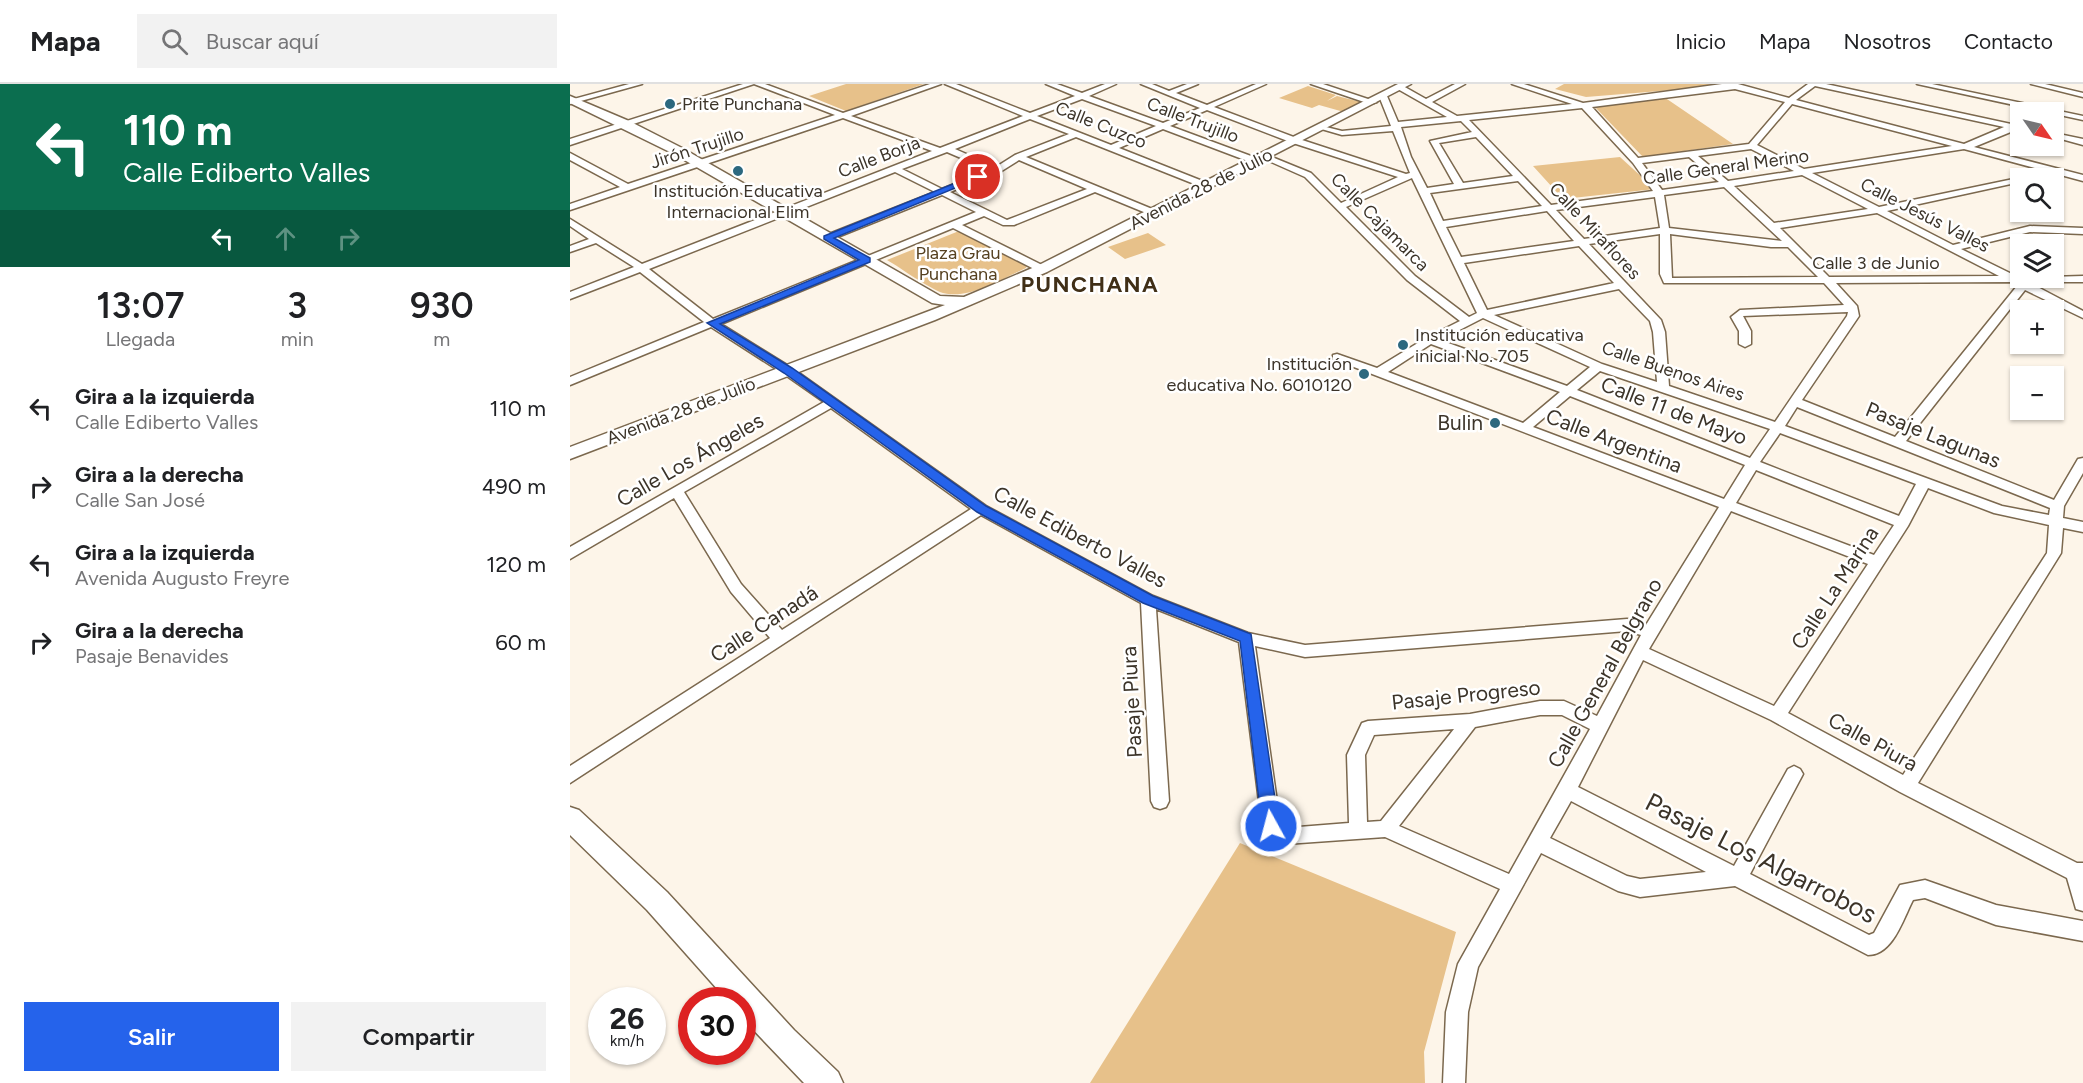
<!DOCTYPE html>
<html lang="es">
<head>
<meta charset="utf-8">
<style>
  body { margin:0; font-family:Figtree,sans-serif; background:#f2f2f2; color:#202124; height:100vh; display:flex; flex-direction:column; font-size:22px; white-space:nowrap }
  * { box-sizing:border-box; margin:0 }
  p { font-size:20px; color:#757577 }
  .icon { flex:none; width:33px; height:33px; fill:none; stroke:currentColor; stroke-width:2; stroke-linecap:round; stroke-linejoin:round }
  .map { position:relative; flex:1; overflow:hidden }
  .sheet { display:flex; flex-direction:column; background:#fff; width:570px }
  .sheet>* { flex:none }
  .top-card { background:#0b6e4f; color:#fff; overflow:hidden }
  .needle { width:39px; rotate:124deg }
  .tools { position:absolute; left:1440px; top:18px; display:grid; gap:12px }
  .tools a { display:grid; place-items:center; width:54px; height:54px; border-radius:0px; background:#fff; box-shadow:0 2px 4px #0004; font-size:30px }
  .speed { position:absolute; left:18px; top:903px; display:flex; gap:12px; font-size:30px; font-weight:700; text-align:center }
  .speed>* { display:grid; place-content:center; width:78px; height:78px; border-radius:50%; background:#fff; box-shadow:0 2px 4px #0004; line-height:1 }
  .speed small { font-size:15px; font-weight:400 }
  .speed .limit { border:9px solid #d22; background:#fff; color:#111 }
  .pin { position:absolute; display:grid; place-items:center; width:51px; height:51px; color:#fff; margin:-26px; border:3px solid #fff; border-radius:50%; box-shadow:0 2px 6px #0007 }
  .me { position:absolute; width:66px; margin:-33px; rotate:353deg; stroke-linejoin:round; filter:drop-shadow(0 0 4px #0008) }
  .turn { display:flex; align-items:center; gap:21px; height:126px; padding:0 24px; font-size:27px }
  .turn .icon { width:78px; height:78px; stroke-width:2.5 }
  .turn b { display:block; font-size:42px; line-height:51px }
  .lanes { display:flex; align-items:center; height:57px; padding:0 24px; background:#0003; justify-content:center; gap:30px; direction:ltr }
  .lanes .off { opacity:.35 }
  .eta { display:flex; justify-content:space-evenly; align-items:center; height:102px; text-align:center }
  .eta b { font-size:36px; font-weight:600; line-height:42px }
  .button { display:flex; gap:12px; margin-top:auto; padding:12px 24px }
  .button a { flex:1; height:69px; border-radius:0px; background:#2563eb; color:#fff; font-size:24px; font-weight:600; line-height:69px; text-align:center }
  .button a+a { background:#f2f2f2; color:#202124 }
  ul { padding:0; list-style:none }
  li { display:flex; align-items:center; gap:18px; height:78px; padding:0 24px }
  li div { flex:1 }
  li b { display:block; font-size:22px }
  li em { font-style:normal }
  header { display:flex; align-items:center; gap:36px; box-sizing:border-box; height:84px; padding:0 30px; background:#fff; border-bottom:2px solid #e0e0e0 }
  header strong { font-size:28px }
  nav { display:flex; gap:33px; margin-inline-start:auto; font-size:21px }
  .search { width:420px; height:54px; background:#f2f2f2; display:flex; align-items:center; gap:15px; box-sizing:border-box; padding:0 21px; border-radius:0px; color:#757577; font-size:22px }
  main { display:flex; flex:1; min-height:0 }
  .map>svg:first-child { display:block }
</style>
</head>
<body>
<header>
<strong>Mapa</strong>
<div class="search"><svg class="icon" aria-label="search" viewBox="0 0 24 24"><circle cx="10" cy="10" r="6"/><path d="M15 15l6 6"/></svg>Buscar aquí</div>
<nav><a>Inicio</a><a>Mapa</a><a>Nosotros</a><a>Contacto</a></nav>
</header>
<main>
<section class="sheet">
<div class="top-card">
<div class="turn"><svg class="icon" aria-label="left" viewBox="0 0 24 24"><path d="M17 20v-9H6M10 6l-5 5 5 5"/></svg><div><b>110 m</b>Calle Ediberto Valles</div></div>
<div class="lanes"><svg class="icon" aria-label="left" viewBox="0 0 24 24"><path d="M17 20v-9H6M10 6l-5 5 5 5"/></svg><svg class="icon off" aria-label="ahead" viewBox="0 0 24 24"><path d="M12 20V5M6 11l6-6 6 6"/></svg><svg class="icon off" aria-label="right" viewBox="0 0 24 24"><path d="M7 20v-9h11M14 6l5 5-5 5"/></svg></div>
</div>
<div class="eta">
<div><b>13:07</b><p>Llegada</p></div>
<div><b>3</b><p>min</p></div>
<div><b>930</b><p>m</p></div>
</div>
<ul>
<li><svg class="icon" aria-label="left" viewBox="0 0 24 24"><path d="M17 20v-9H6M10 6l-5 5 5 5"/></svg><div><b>Gira a la izquierda</b><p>Calle Ediberto Valles</p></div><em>110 m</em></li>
<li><svg class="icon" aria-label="right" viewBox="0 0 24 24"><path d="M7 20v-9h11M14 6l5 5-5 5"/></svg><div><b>Gira a la derecha</b><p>Calle San José</p></div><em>490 m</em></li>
<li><svg class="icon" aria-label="left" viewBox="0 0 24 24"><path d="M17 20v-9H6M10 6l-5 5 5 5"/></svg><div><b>Gira a la izquierda</b><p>Avenida Augusto Freyre</p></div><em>120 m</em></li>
<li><svg class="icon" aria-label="right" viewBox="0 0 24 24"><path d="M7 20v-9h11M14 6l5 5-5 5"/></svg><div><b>Gira a la derecha</b><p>Pasaje Benavides</p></div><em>60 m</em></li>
</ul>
<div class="button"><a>Salir</a><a>Compartir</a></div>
</section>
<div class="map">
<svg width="1513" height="999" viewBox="0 0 1513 999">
  <rect width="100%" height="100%" fill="#fdf5e9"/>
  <path fill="#e7c18a" d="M276,0h78l-78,27 -37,-15z
    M994,0h150l8,2 -136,11 -31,-8z
    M738,2l28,9 -9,6 10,-5 24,6 -17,10 -25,-7 -7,3 -33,-10z
    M1094,13l69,47 -90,13 -50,-52z
    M1050,73l35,32 -92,10 -30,-33z
    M389,147l68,34 -1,3c-23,10 -57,32 -83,25 -15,-5 -42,-25 -56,-33z
    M578,149l18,12 -41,14 -17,-12z
    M670,759l216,89 -32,120 1,31h-335z"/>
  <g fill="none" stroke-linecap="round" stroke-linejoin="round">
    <defs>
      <path id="street" d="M59,0h13l-72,20v-4z
        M173,0h22l78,29 87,-29h11l-90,32 89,32 83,-32 -78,-32h11l74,29 45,-17 -29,-12h11l25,9 23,-9h11l-27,12 74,27 37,-15 -59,-24h11l17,7 18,-7h11l-22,9 31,12 49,-21h10l-52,23 85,32 107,35 4,-1 -17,-42 -51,4 -24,-7 4,-2 20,5 49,-5 -12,-30 4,-2 4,2 11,26 49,-5 -51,-29 7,-2 23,13 29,-15h10l-33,18 25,14 115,-12 -60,-20h12l59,19 139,-19h16l51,14 19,-14h18l185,40 9,-8 -2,13 -44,18 109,28v6l-119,-32 -152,24 67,34 144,-30 -3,5 -133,29 66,34 77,-19 53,2v6l-53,-2 -69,17 59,29 63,-2v6h-55l55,29v7l-58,-28 -119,151 148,59 24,-41 5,-1v15l-19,33 -1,12 20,4v10l-20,-4 -2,25 -143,230 159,80h6v48l-7,-2 -9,-31 -167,-86 -129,-72 -128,-60 -65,127 156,79 54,-97 6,-3 6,3 3,5 -53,100 119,61 5,-2 26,-48 25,-5 71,25 87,16v20l-87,-16 -71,-27 -12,2c-10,19 -20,55 -45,55l-133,-69 -95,11 -22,-6 -77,-38 -63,114 -10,45 -3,71h-22l3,-71 12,-48 42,-75 -115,-52 -99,7 -16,-5 -8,-13 -23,-184 -83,-33 13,192 -3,6 -6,2 -6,-2 -3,-6 -10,-198 -160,-88 -411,268v-17l200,-128 -39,-46 -57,-94 -104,61v-12l254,-145 -40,-28 -73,-47 -141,58v-8l134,-55 -64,-50 -70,27v-7l64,-25 -38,-24 -26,9v-6l19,-7 -19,-13v-7l72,45 290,-113 -89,-33 -273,92v-6l50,-17 -50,-27v-7l58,31 207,-69 -81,-31 -184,61v-6zM1245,2l189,41 -40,17 -168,-44zM1165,5l50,13 -36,42 -111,14 -46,-51zM512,15l74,27 -45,19 -74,-29zM1222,20l160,42 -148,23 -47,-24zM1012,24l51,55 20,28 -102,14 -82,-85zM637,26l86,33 105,34 -57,26 -30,-30 -44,-18 -7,2 45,20 102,103 53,41 -34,17 -49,30 -40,-14 -4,1v4l386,148 -73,118 -19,-6 -322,26 -57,-12 -95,-37 -167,-90 -194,-138 -71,-44 232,-96 85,43h8v-4l-84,-42 22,-9 19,9h11l81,-33 56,23h6v-4l-131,-54 50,-20 131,52 5,-3 -2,-2 -91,-36 44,-19 90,34h6v-4l-89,-33zM460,35l39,15 -54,21 -19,12 -41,-18zM891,37l11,11 -42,9 24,43 -27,4 -16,-31 -10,-30zM906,53l37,39 -50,7 -24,-40zM1181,65l43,22 -66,10 -30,-25zM377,68l42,18 -47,19 -40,-20zM1119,73l30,25 -57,8 -20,-27zM449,76l68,29 -80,31 -57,-28 50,-20zM325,88l40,20 -111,44v4h6l112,-45 34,17 -263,107 -64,-50zM1232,91l66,34 -94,14 -40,-37zM842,94l65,135 -8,4 -54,-41 -69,-69zM948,97l24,25 -99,15 -13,-28zM1154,103l58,54 -113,-13 -5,-33zM1085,113l5,31 -76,11 -28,-29zM977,127l27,30 -113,16 -15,-30zM1307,129l122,63 -170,1 -49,-49zM1090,150v40l4,9h160l20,22 -104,5 -9,7 8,14v13l6,3 6,-3v-13l-8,-15 105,-4 -1,4 -72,106 -106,-36 -4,-54 -4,-12 -72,-76zM1100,150l101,13h17l30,30 -146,1zM1009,162l35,37 -127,27 -23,-47zM1441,198l6,4 -122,151 -93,-37 57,-84 -2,-10 -21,-23zM1049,205l31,32 3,11 4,50 -55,-18 -108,-49zM913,234l107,49 -23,19 -127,-46zM861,260l129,48 -37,31 -135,-51zM1030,287l170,58 -20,29 -173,-68zM1000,312l175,69 -21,34 -191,-72zM1227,323l253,101 -1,7 -47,-9 -217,-80zM261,324l140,101 -189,121 -41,-46 -57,-92zM1210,349l136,51 -17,32 -139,-54zM1186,386l138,55 -20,30 -138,-52zM1358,404l66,25 55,12 -2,28 -144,222 -115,-62 120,-187zM1161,427l137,53 -94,142 -125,-57zM1057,547l14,4 -44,81 -33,-15h-24l-70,13 -102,7 -6,2 -15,32 2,68 -63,5 -6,-5 -25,-177 50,11zM970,631h22l28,14 -81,145 -110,-48 76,-99zM884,645l-73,92 -14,1 -2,-67 9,-20zM1001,717l135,71 -66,7 -13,-3 -77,-38z
        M741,0h12l54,18 -7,2z
        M1347,0h15l151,32v4z
        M1461,0h14l38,9v4z
        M1484,49l29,6v6l-29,-8z"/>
      <path id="secondary" d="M828,0h13l-364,188 -112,48 -365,139v-12l375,-142 -13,-2 -258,-149 -104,-51v-7l59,25 53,27 258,148 24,1 73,-31z
        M0,723l9,3 88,82 127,138 44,42 5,11h-39l-62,-65v-18h-15l-80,-90 -77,-75z"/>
    </defs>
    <use href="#street" stroke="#7b684e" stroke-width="3"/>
    <use href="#secondary" stroke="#7b684e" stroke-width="3"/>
    <use href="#street" fill="#fff" fill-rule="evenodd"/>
    <use href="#secondary" fill="#fff" fill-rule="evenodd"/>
  </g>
  <path fill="#2563eb" stroke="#184099" stroke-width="1.5" d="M405,91l7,2 -148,61 36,20v4l-150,62 72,44 194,138 167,90 98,38 28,192 -2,6 -6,2 -6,-2 -3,-6 -22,-185 -97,-38 -166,-91 -193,-139 -77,-50 152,-63 -35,-21v-3z"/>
  <g fill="#2c687f" stroke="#fff" stroke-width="2">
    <circle cx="100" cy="20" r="6"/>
    <circle cx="168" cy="87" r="6"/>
    <circle cx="833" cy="261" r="6"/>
    <circle cx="794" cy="290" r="6"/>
    <circle cx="925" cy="339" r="6"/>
  </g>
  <g text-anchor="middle" stroke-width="5" stroke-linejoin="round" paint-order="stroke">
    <g font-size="18" fill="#3c3429" stroke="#fff" text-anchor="start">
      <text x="112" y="26">Prite Punchana</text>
      <text x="168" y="113" text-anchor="middle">Institución Educativa<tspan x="168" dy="21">Internacional Elim</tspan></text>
      <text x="845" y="257">Institución educativa<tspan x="845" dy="21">inicial No. 705</tspan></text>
      <text x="782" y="286" text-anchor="end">Institución<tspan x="782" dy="21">educativa No. 6010120</tspan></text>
    </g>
    <g font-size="18" fill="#3c3429" stroke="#fff">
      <text transform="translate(623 36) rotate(21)" y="6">Calle Trujillo</text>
      <text transform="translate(531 41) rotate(22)" y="6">Calle Cuzco</text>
      <text transform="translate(127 64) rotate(-18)" y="6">Jirón Trujillo</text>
      <text transform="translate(309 73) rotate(-21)" y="6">Calle Borja</text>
      <text transform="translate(1156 83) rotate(-8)" y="6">Calle General Merino</text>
      <text transform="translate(631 105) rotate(-27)" y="6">Avenida 28 de Julio</text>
      <text transform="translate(1355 131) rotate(27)" y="6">Calle Jesús Valles</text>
      <text transform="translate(810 138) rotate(45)" y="6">Calle Cajamarca</text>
      <text transform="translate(1025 147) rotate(47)" y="6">Calle Miraflores</text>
      <text x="1306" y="185">Calle 3 de Junio</text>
      <text transform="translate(1103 287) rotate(19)" y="6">Calle Buenos Aires</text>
      <text transform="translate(111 327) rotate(-21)" y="6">Avenida 28 de Julio</text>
    </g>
    <g font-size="18" fill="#564120" stroke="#fff">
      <text x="388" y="175">Plaza Grau<tspan x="388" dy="21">Punchana</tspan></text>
    </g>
    <g font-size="21" fill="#3c3429" stroke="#fff">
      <text transform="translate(1104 327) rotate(21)" y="7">Calle 11 de Mayo</text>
      <text transform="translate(1363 351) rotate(22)" y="7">Pasaje Lagunas</text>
      <text transform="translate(1044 357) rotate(21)" y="7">Calle Argentina</text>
      <text transform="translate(120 376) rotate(-30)" y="7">Calle Los Ángeles</text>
      <text transform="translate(510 453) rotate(28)" y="7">Calle Ediberto Valles</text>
      <text transform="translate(1265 504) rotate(-57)" y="7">Calle La Marina</text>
      <text transform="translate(194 540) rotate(-33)" y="7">Calle Canadá</text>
      <text transform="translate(1035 589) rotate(-61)" y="7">Calle General Belgrano</text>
      <text transform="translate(896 611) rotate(-6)" y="7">Pasaje Progreso</text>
      <text transform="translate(562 618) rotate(-93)" y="7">Pasaje Piura</text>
      <text transform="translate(1303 658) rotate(29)" y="7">Calle Piura</text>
    </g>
    <g font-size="21" fill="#3c3429" stroke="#fff" text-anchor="end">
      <text x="913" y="346">Bulin</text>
    </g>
    <g font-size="22" font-weight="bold" letter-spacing="1.5" fill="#402f17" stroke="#fff">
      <text x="520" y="208">PUNCHANA</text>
    </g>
    <g font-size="26" fill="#3c3429" stroke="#fff">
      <text transform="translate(1191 774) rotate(27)" y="9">Pasaje Los Algarrobos</text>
    </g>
  </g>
</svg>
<div class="tools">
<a><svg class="needle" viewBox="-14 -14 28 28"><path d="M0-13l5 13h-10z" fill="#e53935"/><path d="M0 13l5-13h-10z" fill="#757577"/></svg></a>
<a><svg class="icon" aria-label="search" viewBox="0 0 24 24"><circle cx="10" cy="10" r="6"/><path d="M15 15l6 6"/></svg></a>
<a><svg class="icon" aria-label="layers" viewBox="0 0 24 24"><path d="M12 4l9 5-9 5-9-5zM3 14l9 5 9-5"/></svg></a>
<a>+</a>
<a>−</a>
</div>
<div class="speed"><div>26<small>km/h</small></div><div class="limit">30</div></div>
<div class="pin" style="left:408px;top:93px;background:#d93025"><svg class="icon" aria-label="arrive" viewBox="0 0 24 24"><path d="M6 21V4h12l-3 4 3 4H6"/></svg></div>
<svg class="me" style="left:701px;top:742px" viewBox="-20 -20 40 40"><circle r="17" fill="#2563eb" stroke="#fff" stroke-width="3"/><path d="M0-11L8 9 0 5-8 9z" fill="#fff"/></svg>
</div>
</main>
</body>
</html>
